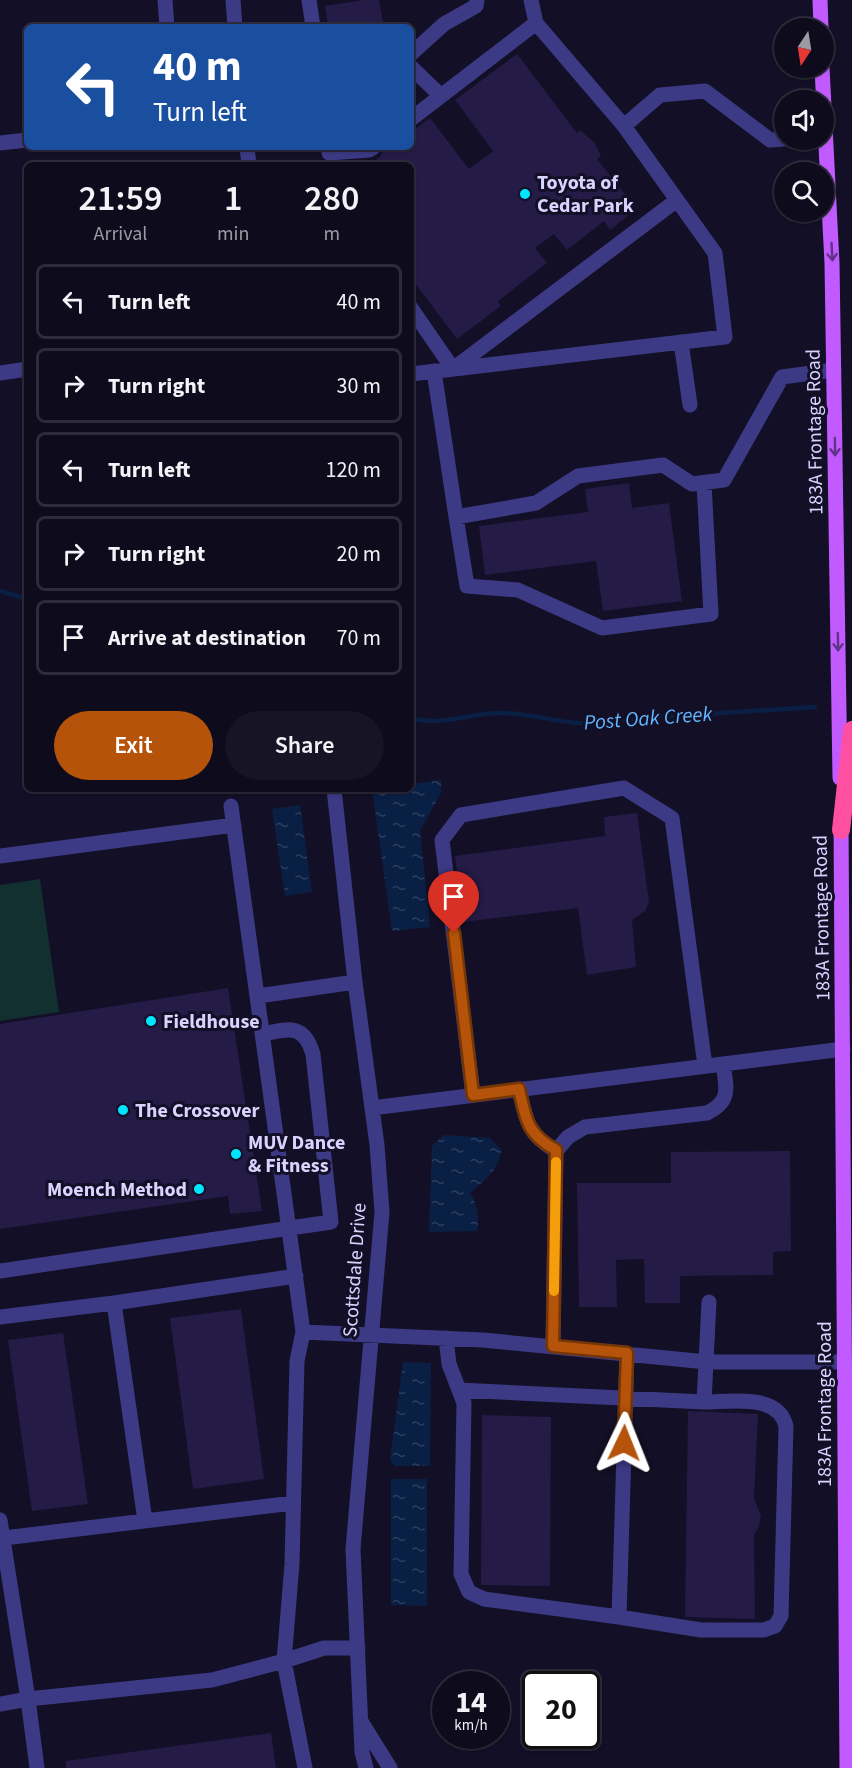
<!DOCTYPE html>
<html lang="en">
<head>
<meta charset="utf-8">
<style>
  body { margin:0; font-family:"Source Sans 3",sans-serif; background:#171425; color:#f1f3f6; height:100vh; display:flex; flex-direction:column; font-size:22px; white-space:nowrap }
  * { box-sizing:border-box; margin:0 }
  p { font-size:20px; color:#9b9ba3 }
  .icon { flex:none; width:33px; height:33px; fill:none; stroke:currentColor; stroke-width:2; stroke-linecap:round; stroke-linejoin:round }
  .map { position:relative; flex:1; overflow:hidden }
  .sheet { position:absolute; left:24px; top:162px; width:390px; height:630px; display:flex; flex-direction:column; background:#0e0b1c; border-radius:9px; box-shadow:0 2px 4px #0004,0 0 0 2px #2e2b3b }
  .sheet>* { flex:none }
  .banner { position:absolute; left:24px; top:24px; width:390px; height:126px; border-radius:9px; box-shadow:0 2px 4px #0004,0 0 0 2px #2e2b3b; background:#1a4fa0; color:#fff; overflow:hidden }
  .needle { width:39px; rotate:192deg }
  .fabs { position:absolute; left:774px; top:18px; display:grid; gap:12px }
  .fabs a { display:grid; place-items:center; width:60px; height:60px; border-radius:50%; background:#0e0b1c; box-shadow:0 2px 4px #0004,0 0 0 2px #2e2b3b; font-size:30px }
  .speed { position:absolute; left:432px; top:1671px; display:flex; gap:12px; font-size:30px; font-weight:700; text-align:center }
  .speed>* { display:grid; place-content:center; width:78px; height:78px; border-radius:50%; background:#0e0b1c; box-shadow:0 2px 4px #0004,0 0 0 2px #2e2b3b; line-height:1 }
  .speed small { font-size:15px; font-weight:400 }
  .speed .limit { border:3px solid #111; border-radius:9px; background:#fff; color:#111 }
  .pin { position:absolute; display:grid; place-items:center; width:51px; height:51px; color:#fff; margin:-62px -26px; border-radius:50% 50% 50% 0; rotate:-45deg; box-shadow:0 0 6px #0007 }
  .pin .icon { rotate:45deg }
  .me { position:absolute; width:66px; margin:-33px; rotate:2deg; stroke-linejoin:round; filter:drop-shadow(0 0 4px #0008) }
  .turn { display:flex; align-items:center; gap:21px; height:126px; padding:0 30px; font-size:27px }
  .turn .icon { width:78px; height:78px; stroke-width:2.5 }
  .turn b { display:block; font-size:42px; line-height:51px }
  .eta { display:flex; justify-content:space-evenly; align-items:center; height:102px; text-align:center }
  .eta b { font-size:36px; font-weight:600; line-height:42px }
  .cta { display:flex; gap:12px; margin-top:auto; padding:12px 30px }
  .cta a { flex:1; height:69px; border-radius:36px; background:#b45309; color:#fff; font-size:24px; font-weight:600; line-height:69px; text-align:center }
  .cta a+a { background:#171425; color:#f1f3f6 }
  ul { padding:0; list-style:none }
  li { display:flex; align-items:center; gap:18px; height:75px; margin:0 12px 9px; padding:0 18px; border:3px solid #2e2b3b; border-radius:9px }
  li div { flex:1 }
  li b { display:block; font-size:22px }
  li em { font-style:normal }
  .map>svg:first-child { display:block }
</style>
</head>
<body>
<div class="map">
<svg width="852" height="1768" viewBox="0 0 852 1768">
  <defs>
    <pattern id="water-ripples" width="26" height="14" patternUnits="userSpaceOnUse" patternTransform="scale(1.5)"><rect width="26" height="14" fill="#0a1f44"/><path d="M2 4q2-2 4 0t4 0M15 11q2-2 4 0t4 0" fill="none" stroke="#2d3f60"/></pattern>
  </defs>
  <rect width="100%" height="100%" fill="#130f26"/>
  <path fill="#12302f" d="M40,879l19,133 -59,9v-136z"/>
  <path fill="url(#water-ripples)" d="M441,780v13l-21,38 10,96 -38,4 -20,-142h39v-5z
    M300,805l12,87 -27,4 -13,-87z
    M444,1135l46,3 11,11c-1,21 -16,30 -31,44 7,10 10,26 7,38l-48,1 3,-86z
    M403,1362l28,1 -1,103h-35l-5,-6z
    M391,1479h36v127l-36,-1z"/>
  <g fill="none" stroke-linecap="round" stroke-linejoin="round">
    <path stroke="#0a1f44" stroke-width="4.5" d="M0,591l27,8
      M411,718c30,9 61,-6 92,-5 38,0 73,18 110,7l202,-13"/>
  </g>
  <path fill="#241b47" d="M363,0h16l5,27h-56l-3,-21z
    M517,54l60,79 3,-3 14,12 7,14 -4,3 35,44 -7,5 5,6 -20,16 -6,-9 -37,29 -13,-16 -19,14 12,15 -49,38 3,5 -44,33 -46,-61v-113h-42l11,-8 4,-10h27v-15l19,-14 39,51 24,-18 -38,-51z
    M629,483l3,25 37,-5 13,98 -79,10 -7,-50 -111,14 -6,-49 109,-14 -3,-23z
    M637,813l12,89 -4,9 -13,9 4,47 -49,8 -9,-67 -115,14 -8,-66 150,-20 -1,-19z
    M228,988l34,223 -32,3 -2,-18 -228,33v-205z
    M790,1151l1,100 -18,1v23l-93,1v27h-35l-1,-44 -28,1 1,47h-38l-2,-124h94v-31z
    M241,1309l23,170 -71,10 -23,-171z
    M63,1333l25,171 -56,7 -24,-171z
    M688,1411l70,3 -4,84 7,18 -2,10 -5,9 1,84 -70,-2z
    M482,1415l69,2 -1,169 -69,-1z
    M271,1733l5,35h-210v-7z"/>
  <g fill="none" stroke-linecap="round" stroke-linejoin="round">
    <path stroke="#3d3a85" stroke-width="15" d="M165,0l2,27
      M233,0l2,27
      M309,0l4,27
      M531,0l5,23
      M411,54l33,-30 32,-18 1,-6
      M411,67l30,29
      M411,119l125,-96 88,103 36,-31 45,-4 65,49 14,-1
      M0,143l27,-3
      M247,147l2,18
      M329,147v6l40,-3 5,-3
      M411,308l42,61 224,-169
      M681,342l9,63
      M434,371l22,146 80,-14 42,-27 85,-11 29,19 32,-4 58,-103 52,-7
      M0,373l27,-4
      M411,374l314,-37 -10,-84 -91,-127
      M456,517l11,69 51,4 84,38 109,-14 -7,-131
      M334,789l21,193 22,163 5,67 -29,337 9,203 4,16
      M231,806l72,526 -6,29 -5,203 -8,97 21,107
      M0,856l234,-31
      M258,996l97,-14
      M519,1089c7,31 8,45 37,62l-3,195
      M473,1095l-31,-255 19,-25 163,-27 48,30 33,248
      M372,1108l471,-59
      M556,1151l12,-14 17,-10 122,-14c25,-12 19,-26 16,-49
      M0,1271l331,-49 -18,-168c-9,-30 -23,-26 -50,-20
      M0,1317l114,-14
      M303,1332l180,8 224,22h139
      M446,1338l3,26 15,39 -3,171 8,18 15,7 135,18
      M627,1353l-8,264 82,13h63l11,-4 6,-10 5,-190c-8,-33 -55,-24 -82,-24l5,-100
      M459,1390l245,12
      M0,1520l28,179 184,-19 72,-19 40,-13h34
      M145,1521l-31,-218 182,-27
      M4,1538l289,-35
      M0,1704l28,-5 9,69
      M362,1723l28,45"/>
    <path stroke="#c25bff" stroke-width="15" d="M820,0l1,28
      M822,68l10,195 8,515
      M841,820l6,948"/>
    <path stroke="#ff4fa3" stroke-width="18" d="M841,830l11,-100"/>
  </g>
  <defs><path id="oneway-shaft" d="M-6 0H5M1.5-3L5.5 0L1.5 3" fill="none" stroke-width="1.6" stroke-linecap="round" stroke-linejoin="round" transform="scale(1.5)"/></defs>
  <g stroke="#623188">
    <use href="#oneway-shaft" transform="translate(832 252) rotate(87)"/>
    <use href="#oneway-shaft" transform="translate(835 447) rotate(89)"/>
    <use href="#oneway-shaft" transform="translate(838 642) rotate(89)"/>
  </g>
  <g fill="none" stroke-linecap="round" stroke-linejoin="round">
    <defs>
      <path id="route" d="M454,933l19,162 46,-6c7,31 8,45 37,61l-3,196 74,7 -3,90"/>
    </defs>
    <use href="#route" stroke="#753606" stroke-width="15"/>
    <use href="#route" stroke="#b45309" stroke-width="10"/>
    <path stroke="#f59e0b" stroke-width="10" d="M554,1291l2,-129"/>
  </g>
  <g fill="#00e5ff" stroke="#130f26" stroke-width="2">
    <circle cx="525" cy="194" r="6"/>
    <circle cx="151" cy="1021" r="6"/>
    <circle cx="123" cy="1110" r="6"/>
    <circle cx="236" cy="1154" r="6"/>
    <circle cx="199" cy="1189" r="6"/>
  </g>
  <g text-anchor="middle" stroke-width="6" stroke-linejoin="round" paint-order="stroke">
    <g font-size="20" font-weight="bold" fill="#d9d4ff" stroke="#130f26" text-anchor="start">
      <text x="537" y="189">Toyota of<tspan x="537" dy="23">Cedar Park</tspan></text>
      <text x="163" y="1028">Fieldhouse</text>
      <text x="135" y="1117">The Crossover</text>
      <text x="248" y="1149">MUV Dance<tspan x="248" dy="23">&amp; Fitness</tspan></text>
      <text x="187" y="1196" text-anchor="end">Moench Method</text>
    </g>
    <g font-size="20" fill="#d9d4ff" stroke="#130f26">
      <text transform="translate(814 432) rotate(-91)" y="7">183A Frontage Road</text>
      <text transform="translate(821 918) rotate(-91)" y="7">183A Frontage Road</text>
      <text transform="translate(354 1270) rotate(-86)" y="7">Scottsdale Drive</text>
      <text transform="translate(824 1404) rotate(-90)" y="7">183A Frontage Road</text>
    </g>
    <g font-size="21" font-style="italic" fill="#62b6ff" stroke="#130f26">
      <text transform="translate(648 718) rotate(-4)" y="7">Post Oak Creek</text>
    </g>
  </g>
</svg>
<div class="fabs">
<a><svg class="needle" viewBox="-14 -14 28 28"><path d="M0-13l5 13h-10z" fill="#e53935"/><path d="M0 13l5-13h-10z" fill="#9b9ba3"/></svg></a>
<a><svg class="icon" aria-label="sound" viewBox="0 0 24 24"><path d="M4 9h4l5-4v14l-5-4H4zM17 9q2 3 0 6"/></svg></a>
<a><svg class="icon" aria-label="search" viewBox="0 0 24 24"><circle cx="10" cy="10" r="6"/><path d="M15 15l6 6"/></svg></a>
</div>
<div class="speed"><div>14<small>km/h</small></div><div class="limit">20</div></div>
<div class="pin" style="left:454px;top:933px;background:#d93025"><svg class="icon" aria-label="arrive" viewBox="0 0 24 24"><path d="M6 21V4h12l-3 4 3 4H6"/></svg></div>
<svg class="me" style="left:624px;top:1443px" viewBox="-20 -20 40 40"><path d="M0-17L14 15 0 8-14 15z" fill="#b45309" stroke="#fff" stroke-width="4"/></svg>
<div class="banner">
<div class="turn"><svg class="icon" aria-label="left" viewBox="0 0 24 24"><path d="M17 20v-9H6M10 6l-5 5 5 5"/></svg><div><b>40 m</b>Turn left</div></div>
</div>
<section class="sheet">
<div class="eta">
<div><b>21:59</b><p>Arrival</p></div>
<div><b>1</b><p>min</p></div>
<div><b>280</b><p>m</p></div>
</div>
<ul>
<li><svg class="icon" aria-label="left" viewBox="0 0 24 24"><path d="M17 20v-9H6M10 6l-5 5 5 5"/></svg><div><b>Turn left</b></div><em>40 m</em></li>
<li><svg class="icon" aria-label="right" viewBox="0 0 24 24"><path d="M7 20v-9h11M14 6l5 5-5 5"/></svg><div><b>Turn right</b></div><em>30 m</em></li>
<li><svg class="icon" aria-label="left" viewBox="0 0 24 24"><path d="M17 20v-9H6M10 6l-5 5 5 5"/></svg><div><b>Turn left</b></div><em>120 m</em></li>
<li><svg class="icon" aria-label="right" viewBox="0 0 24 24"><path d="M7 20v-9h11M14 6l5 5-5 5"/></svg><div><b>Turn right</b></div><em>20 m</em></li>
<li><svg class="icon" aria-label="arrive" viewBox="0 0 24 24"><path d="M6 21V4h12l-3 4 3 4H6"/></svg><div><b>Arrive at destination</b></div><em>70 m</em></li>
</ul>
<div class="cta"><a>Exit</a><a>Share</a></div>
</section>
</div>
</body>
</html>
